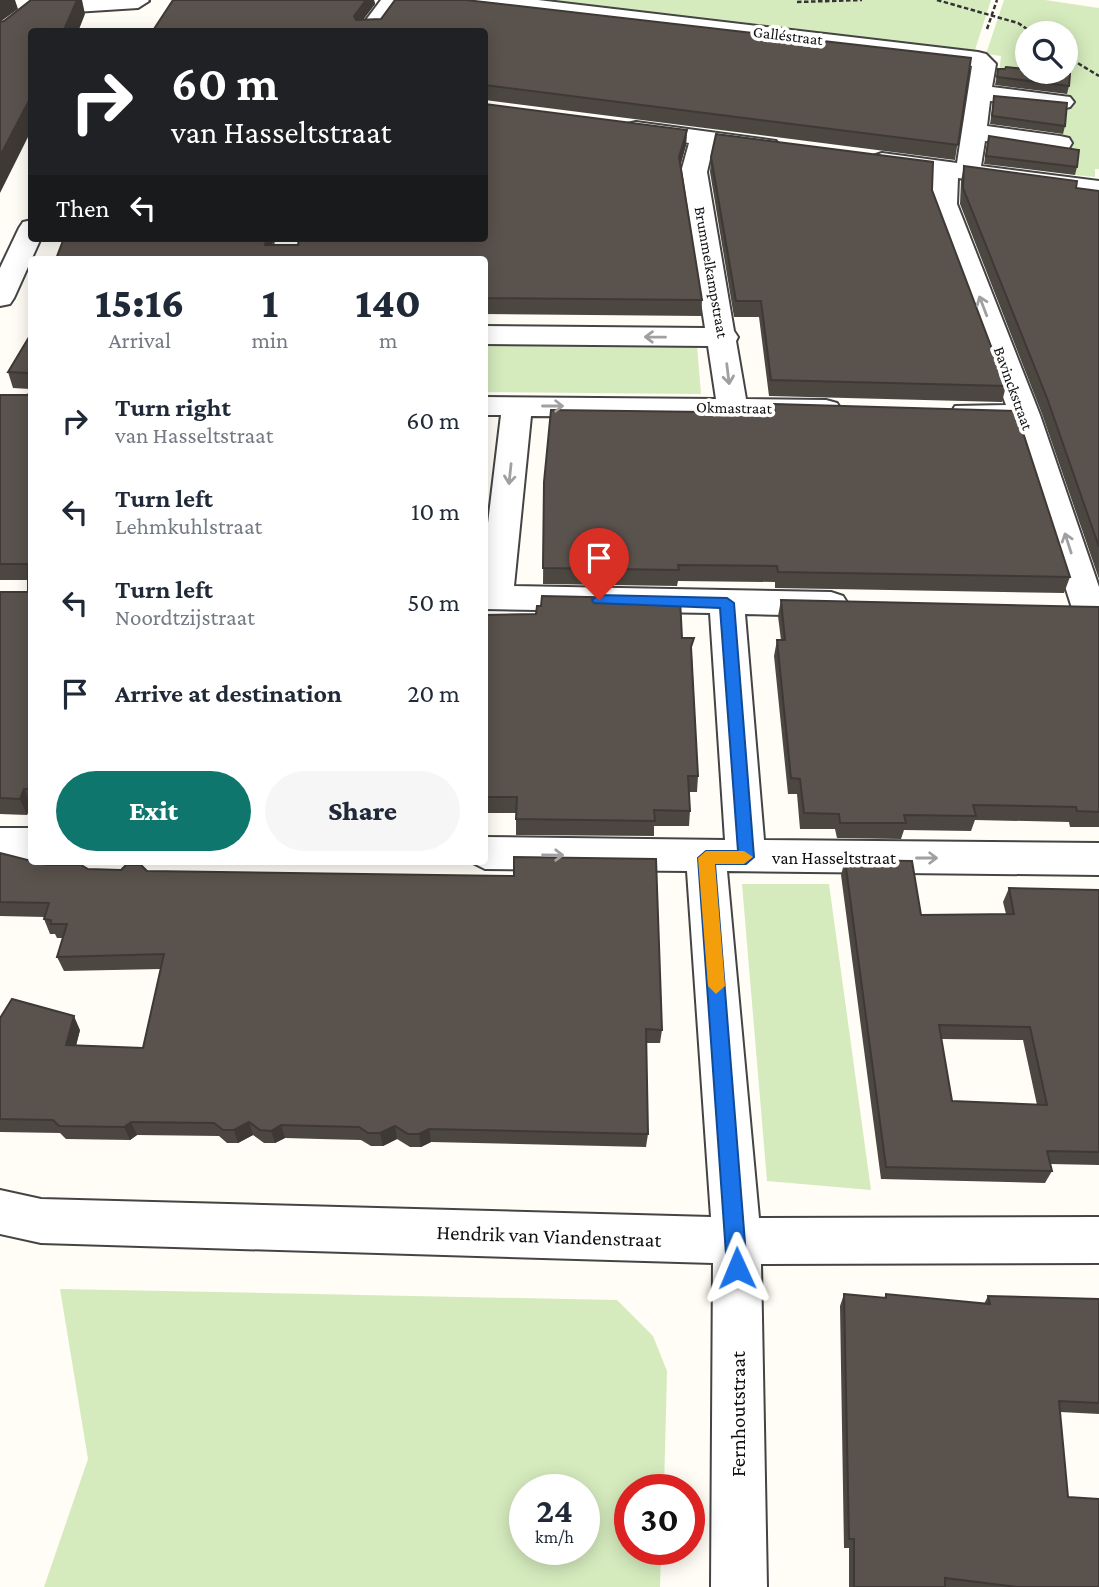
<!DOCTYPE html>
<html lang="en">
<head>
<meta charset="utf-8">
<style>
  body { margin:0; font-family:"Crimson Pro",serif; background:#f6f6f7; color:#1f2937; height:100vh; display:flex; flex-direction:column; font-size:26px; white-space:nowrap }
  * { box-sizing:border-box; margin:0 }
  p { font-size:23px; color:#747a83 }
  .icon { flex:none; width:38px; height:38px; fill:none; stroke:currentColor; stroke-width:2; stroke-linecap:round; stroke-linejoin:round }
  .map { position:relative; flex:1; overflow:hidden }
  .details { position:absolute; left:28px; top:256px; width:460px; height:609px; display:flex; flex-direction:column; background:#fff; border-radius:7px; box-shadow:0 4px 18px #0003 }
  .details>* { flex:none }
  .guide { position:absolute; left:28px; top:28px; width:460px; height:214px; border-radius:7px; box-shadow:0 4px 18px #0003; background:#202124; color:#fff; overflow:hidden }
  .controls { position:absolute; left:1015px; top:21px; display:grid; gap:14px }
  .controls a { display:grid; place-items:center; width:63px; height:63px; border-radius:50%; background:#fff; box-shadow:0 4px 18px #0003; font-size:35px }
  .speed { position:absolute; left:509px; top:1474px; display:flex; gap:14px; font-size:35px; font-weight:700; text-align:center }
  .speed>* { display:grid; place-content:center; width:91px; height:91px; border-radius:50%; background:#fff; box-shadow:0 4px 18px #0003; line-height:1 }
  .speed small { font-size:18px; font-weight:400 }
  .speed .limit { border:10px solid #d22; background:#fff; color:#111 }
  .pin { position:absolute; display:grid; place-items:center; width:60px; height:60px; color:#fff; margin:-72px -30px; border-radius:50% 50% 50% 0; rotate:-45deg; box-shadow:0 0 7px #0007 }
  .pin .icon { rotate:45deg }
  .me { position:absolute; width:77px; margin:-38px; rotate:359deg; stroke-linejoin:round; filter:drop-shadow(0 0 5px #0008) }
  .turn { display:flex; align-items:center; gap:24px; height:147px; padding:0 28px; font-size:32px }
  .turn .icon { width:91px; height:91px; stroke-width:2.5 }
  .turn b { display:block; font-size:49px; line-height:60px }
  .then { display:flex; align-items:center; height:66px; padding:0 28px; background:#0003; gap:14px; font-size:26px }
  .eta { display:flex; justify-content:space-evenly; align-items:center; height:119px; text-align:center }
  .eta b { font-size:42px; font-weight:800; line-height:49px }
  .cta { display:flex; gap:14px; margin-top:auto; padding:14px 28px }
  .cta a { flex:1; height:80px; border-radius:42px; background:#0f766e; color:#fff; font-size:28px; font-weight:800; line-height:80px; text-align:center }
  .cta a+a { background:#f6f6f7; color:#1f2937 }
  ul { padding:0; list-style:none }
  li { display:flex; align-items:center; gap:21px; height:91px; padding:0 28px }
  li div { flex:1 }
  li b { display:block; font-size:26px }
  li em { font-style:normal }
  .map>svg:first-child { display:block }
</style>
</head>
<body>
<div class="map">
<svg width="1099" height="1587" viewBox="0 0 1099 1587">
  <rect width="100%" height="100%" fill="#fffdf5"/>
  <path fill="#d5ebbd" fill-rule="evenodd" d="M515,0h476l-17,53z
    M1004,0h41l54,8v161h-4v8l-20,-2 -15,-20 8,-73 -69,-9 2,-17 -15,-2zM1027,33h39v39h-39z
    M485,344l212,2 4,48 -216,-2z
    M742,884h87l42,306 -104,-9z
    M60,1289l557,11 36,36 14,35 -3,118h-34v60h31l-1,38h-616l44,-128zM584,1489v60h-59v-60z"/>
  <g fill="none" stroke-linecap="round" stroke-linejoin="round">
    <defs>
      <path id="minor" d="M67,0h81l1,1 -11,7 -63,4 -8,-2 -3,-5z
        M381,0h22l-23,32h-23z
        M472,0h66l440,52 8,2 10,10 -4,23 78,10 4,5 -4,5 -8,2 -72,-8 -3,25 73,10 9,2 3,5 -3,5 -9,2 -75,-9 -4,25 118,15v16l-141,-19 -1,26 83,211 59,172v30l-10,3 -12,-4 -5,-8 -59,-184 -58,-4 -4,-7 4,-7 51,-1 -75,-201 2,-29 -60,-9 -4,-5 4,-5 9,-3 75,10 15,-97 -489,-59z
        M636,122l140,19 3,5 -3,5 -9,2 -54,-7 -6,26 27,159 4,6 -2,4 10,58 80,1 11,3 4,6 -4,6 -11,3 -295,-2 -17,170 317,6 12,4 5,8 -5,8 -12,4 -86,-2 19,226 335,3v32l-372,-4 32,347 340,-1v46l-338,1 6,323h-56l2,-324 -672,-20 -41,-9v-44l41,9 670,18 -24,-346 -202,-2 -16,-8h16v-24l240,3 -15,-227 -225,-4v-61l16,-133h-16v-18l231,2 -8,-53 -223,-2v-18l220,2 -24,-156 8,-29 -62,-9 -3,-5 3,-5z
        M32,220v18h9l-27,60 -4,6 -10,2v-38l19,-40 4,-6z
        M276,238h26l-4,21h-28z
        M0,828h32v32h-32z"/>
    </defs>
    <use href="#minor" stroke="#444" stroke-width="4"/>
    <path stroke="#333" stroke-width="2.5" stroke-dasharray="4.5 2.5" stroke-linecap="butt" d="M937,0l81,23 15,10
      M797,2l65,-2
      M987,29l10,-29
      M1066,56l33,20"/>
    <use href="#minor" fill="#fff" fill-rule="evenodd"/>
  </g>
  <path fill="#4d4742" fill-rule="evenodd" d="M173,0h201l1,4 -12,16 18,-1 14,-19h71l505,58 -16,102 -470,-60v-68h-333z
    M998,69l71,17 -2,8 -72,-9z
    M994,96l71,30 -2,8 -73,-10z
    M687,130l-1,15 -5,19 21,136 -1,16 -216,-2v-55h-429l218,-21 -2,7h26z
    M987,144l90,23 -2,8 -91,-11z
    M711,157l221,33 74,196 -4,16 -233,-6 -10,-79h-25l-24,-145z
    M964,166l112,22 23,3v388l-57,-165 -82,-210 1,-23z
    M32,332v473h-1l-4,10 -27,-1v-222h28v-12h-28v-185h27l3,-2v-4l-17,-1 -5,-16z
    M774,404l296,173 -6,16 -289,-5v-6l-97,-1 -1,5 -134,-2 1,-102 228,-69z
    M781,600l318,7v220h-29l-1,-5 -94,-2 -4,11 -67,-1 -3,9 -64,-1 -2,-9h-35l-3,-35h-9l-14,-138 3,-16h4l-3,-24z
    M485,615l197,23 10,18 6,120 -1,16h-8l1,19 -1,15h-35v10l-138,-1v-22h-31z
    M0,853l47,12 41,4 59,2 515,159 -2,13h-14l2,91 -2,13 -215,-5 -10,5h-11l-13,-8 -14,7h-12l-10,-6 -41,-1 -35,-1 -10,5h-11l-11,-8 -15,8h-11l-8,-7 -82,-1 -7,5 -64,-1 -6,-6 -60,-1v-114l80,12 -4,15 67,3 18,-79 -97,2 -7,-14 6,-19h-6l-2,-4h-5l-6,-15 1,-2 -45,-1z
    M845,860l76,55 85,-1 -3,-12 6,-14 90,2v275l-49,-1 2,7 -7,12 -164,-4 -40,-304zM941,1039l82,1 14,65 -85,-4z
    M844,1294l40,4 2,-4 98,10 4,-8 111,3v115l-39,-2 8,85 31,90h-250v-39h-5l-4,-242z"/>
  <path fill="#3f3936" d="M0,0h15l3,9 -18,13z
    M77,0h5l3,14 -7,18h-15z
    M366,0h8l1,4 -20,26 -1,-14z
    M32,95v34l-32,64v-37z
    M687,130l-1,15 -8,27 1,-15z
    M267,238h7l-6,21 -3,-14z
    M24,789l7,16 -4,10 -7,-16z
    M74,1016l6,14 -7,28 -7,-13z
    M131,1122l6,13 -7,5 -6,-13z
    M249,1122l4,13 -15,8 -4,-13z
    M281,1125l4,13 -10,5 -4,-12z
    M395,1126l2,13 -14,7 -3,-13z
    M429,1129l2,13 -10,5 -2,-13z"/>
  <path fill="#5a524d" stroke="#3f3936" stroke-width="2" fill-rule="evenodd" d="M31,0h46l-14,32h-31v63l-32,61v-134l4,-1z
    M173,0h193l-12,16 2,4 25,-1 14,-19h71l505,58 -13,87 -473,-60v-53h-333z
    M1006,67l21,2v3h24l19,2 -1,12 -72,-9 1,-8h7z
    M994,96l73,7 -2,23 -73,-10z
    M485,104l202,26 -8,27 23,143 -217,-2v-39h-429l8,-21h203l-2,7h33l1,-7h186z
    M716,134l217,28 -1,28 74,196 -235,-6 -10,-79h-25l-25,-144z
    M989,136l90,14 -2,17 -91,-11z
    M964,166l113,15 -1,7 23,3v356l-52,-149 -84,-210z
    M32,332v457h-8l-4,10 -20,-1v-206h28v-28h-28v-169h27l3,-2 -1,-20 -21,-1z
    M774,404l242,7 54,166 -292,-5 -1,-6 -99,-1 1,5 -136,-2 1,-86 7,-72 224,3z
    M542,596l138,3 2,39h12l-3,9 7,129h-10l2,35 -36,-1 1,11 -139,-2 1,-22h-32v-182l51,-1 1,-8h4z
    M781,600l318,7v205l-22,-1 -1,-4 -103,-2 3,11 -72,-1 2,8h-66l-1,-9 -35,-1 -4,-34 -9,-1 -14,-138h8z
    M0,853l47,12h34l7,4 33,1 5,-5h15l6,6 367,5v-19l142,2 6,171 -16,-1 2,105 -219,-5 -10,5h-11l-13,-8 -15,7h-12l-9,-6 -42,-1 -36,-1 -10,6 -11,-1 -11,-8 -15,8h-11l-9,-7 -83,-1 -7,5 -65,-1 -6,-6 -53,-1v-101l12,-19 62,17 -8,29 77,3 21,-94 -107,3 10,-33h-16v-4l-7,-1 5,-16 -49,-1z
    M845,860l67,1 9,54 93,-1 -5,-26 90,2v262l-52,-1 5,20 -166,-4zM939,1025l91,2 17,78 -95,-4z
    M844,1294l42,4v-4l104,10 -2,-8 111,3v104l-40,-2 9,96 31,2v88h-82l-72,-9v9h-91v-48h-5z"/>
  <defs><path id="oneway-shaft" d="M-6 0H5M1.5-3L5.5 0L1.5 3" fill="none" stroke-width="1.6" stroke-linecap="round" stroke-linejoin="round" transform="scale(1.75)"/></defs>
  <g stroke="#a0a0a0">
    <use href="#oneway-shaft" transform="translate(983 306) rotate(-111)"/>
    <use href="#oneway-shaft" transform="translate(655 337) rotate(-179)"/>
    <use href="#oneway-shaft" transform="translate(728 374) rotate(83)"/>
    <use href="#oneway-shaft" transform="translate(553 406)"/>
    <use href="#oneway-shaft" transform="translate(510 474) rotate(96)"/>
    <use href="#oneway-shaft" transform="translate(1068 543) rotate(-108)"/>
    <use href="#oneway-shaft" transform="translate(553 855) rotate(1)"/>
    <use href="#oneway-shaft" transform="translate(927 858)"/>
  </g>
  <path fill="#1a73e8" stroke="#114b97" stroke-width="2" d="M599,595l128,3 7,5 20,254 -8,7h-31l32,404 -3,7 -7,2 -7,-2 -3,-7 -29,-410 8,-7h32l-18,-243 -126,-5 -2,-3z"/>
  <path fill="#f59e0b" d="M706,851h38l9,6 -9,7h-29l10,122 -9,8 -8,-8 -10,-128z"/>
  <g text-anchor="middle" stroke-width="7" stroke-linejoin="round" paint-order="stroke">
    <g font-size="16" fill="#111" stroke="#fff">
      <text transform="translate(788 35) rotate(7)" y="6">Galléstraat</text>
      <text transform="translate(712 272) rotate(80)" y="6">Brummelkampstraat</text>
      <text transform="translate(1014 388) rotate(70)" y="6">Bavinckstraat</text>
      <text transform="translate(734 407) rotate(1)" y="6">Okmastraat</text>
    </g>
    <g font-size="18" fill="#111" stroke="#fff">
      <text x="834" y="864">van Hasseltstraat</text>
    </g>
    <g font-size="21" fill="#111" stroke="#fff">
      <text transform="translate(549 1236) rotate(2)" y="7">Hendrik van Viandenstraat</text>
      <text transform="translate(738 1414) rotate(-90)" y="7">Fernhoutstraat</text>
    </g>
  </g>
</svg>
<div class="controls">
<a><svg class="icon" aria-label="search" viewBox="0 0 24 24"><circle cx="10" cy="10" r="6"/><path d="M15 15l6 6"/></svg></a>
</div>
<div class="speed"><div>24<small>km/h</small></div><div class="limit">30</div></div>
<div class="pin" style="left:599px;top:600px;background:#d93025"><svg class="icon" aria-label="arrive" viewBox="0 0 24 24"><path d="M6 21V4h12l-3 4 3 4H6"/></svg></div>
<svg class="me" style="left:737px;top:1268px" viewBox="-20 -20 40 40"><path d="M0-17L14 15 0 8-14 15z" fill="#1a73e8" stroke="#fff" stroke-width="4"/></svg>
<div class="guide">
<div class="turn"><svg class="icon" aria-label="right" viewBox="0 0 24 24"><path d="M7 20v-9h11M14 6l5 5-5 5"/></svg><div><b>60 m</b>van Hasseltstraat</div></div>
<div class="then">Then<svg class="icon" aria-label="left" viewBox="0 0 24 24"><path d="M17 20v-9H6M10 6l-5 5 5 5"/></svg></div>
</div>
<section class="details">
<div class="eta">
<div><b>15:16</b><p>Arrival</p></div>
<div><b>1</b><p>min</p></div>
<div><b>140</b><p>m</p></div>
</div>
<ul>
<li><svg class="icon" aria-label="right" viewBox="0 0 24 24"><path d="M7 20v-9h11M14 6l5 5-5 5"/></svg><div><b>Turn right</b><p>van Hasseltstraat</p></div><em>60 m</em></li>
<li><svg class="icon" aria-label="left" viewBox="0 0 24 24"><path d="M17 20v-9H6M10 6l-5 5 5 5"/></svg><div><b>Turn left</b><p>Lehmkuhlstraat</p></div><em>10 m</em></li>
<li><svg class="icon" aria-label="left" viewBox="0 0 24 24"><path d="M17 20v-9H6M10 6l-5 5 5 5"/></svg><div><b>Turn left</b><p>Noordtzijstraat</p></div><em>50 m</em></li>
<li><svg class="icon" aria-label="arrive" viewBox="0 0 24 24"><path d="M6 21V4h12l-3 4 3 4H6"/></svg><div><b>Arrive at destination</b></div><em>20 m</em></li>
</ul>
<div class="cta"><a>Exit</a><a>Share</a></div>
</section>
</div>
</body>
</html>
